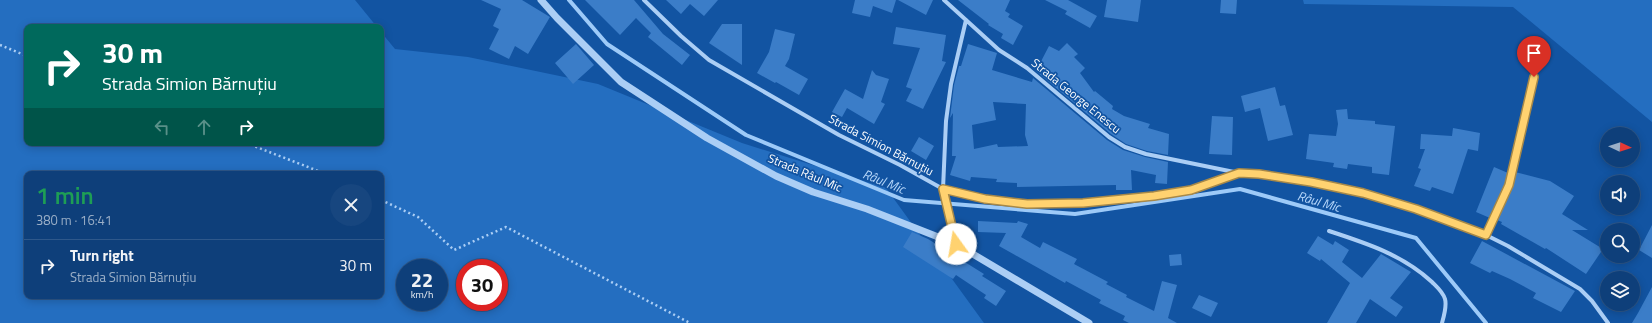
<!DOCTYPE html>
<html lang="en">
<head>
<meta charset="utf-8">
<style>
  body { margin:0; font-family:"Titillium Web",sans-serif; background:#17467f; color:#f1f3f6; height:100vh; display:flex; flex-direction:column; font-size:15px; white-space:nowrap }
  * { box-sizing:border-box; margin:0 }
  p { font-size:13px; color:#9bafc7 }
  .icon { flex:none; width:22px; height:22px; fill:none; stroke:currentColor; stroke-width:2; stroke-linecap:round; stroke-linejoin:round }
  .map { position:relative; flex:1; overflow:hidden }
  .sheet { position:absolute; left:24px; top:171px; width:360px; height:128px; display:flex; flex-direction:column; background:#0e3f7a; border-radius:8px; box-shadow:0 2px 10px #0003,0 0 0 1px #2e588b }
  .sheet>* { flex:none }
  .hud { position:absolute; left:24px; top:24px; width:360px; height:122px; border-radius:8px; box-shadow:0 2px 10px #0003,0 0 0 1px #2e588b; background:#00695c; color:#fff; overflow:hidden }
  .needle { width:26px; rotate:94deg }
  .controls { position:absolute; left:1600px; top:127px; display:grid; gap:8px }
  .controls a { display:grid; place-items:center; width:40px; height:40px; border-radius:50%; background:#0e3f7a; box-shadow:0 2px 10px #0003,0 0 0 1px #2e588b; font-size:20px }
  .speed { position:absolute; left:396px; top:259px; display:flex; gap:8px; font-size:20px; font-weight:700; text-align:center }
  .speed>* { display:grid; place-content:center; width:52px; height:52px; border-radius:50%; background:#0e3f7a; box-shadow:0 2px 10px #0003,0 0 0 1px #2e588b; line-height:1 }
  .speed small { font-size:10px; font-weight:400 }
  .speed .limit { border:6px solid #d22; background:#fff; color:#111 }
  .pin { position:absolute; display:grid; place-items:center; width:34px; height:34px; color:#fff; margin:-41px -17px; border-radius:50% 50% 50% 0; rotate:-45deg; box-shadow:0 0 4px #0007 }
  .pin .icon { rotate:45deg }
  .me { position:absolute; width:44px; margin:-22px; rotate:347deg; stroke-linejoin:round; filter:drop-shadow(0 0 3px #0008) }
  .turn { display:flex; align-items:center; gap:14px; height:84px; padding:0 12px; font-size:18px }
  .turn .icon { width:52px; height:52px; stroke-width:2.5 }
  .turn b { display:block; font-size:28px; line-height:34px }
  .lanes { display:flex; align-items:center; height:38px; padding:0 12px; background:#0003; justify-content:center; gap:20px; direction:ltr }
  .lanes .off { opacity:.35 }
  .round { display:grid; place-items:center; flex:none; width:42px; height:42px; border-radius:21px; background:#17467f }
  .head { display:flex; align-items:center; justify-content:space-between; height:68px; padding:0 12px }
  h1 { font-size:24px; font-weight:600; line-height:30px; color:#1e9e55 }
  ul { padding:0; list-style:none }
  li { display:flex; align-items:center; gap:12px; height:52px; padding:0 12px; border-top:1px solid #2e588b }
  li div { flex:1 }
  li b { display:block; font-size:15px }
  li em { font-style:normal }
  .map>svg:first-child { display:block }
</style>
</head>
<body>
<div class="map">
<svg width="1652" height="323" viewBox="0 0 1652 323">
  <rect width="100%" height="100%" fill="#1254a2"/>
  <path fill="#246ec0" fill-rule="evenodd" d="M0,0h355l22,27h-350v116h354v-111l14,17 73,8 130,27 144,59 144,45 98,135h-984zM27,174h354v122h-354zM405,268h34v34h-34zM465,268h34v34h-34z
    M1303,0h349v122l-139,-115 -209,-3z"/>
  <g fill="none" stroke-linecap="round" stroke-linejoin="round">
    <path stroke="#9dcaf8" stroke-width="4" d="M569,0l38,44 139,91 158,65 171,14 165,-25 176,49 70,85"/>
  </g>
  <path fill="#3b7dc8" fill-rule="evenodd" d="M481,0h41l28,17 -22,37 -13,-8 -6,13 -20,-10 10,-20 -6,-3 8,-17z
    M585,0h49l29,34 27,21 -8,10 -34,-28 3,-4 -15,-15 -16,17z
    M666,0h52l-14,16 -14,-12 -9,10z
    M855,0h41l-4,13 -19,-7 -3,11 -18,-4z
    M898,0h35l-7,15z
    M958,0h52l-5,11 5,3 -2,3 15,9 -10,19 -12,-7 2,-4 -15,-9 1,-1z
    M1045,0h23l29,16 -7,12 -25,-14 2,-3z
    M1107,0h34l-3,22 -34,-5z
    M1221,0h16l-1,14 -16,-1z
    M722,24h20v41l-33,-22z
    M896,27l50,8 -4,26 4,1 -23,47 -17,-8 6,-12 -6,-2 14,-39 -27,-4z
    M775,29l20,5 -6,25 -4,7 23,13 -9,16 -23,-13 -1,1 -18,-10 12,-21z
    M1067,43l11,11 -4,3 11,11 -5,5 14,19 1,-1 18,15 -1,3 12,7 26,8 -2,4 21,6 -1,21 -21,-4 -21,-7 -15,-10 -75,-63 13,-25 10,5z
    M576,44l18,21 -21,19 -18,-21z
    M968,44l29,9 -5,17 40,12 1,-4 74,62 16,10 22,7 23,5 -1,22 -12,-1 1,-8 -25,-5 1,20h-16v-5l-99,2v-4l-21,-1 1,-3 -26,-2 -1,4 -20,-6 6,-19h-4l1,-43 -3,5 4,-33 5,-19h2zM993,102l33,2 -1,31 3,11 -30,1 -1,-3 -23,5 -2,-24 24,-5z
    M872,70l4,5 13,4 -8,23 4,2 -11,20 -27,-16 -5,9 -10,-5 13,-23 18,10z
    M1275,87l5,19 5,-1 8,30 -25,6 -8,-33 -15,4 -4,-16z
    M1347,109l1,10 27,2v3l20,2 -6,49 -17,-2v-6l-24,-3 -1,5 -14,-2 1,-4 -28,-4 3,-25 27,2 2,-12 -2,-14z
    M1212,116l21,1 -1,38 -23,-1z
    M1453,128l27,5 -2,18 -10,-2 -15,45 -21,-7 -2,4 -16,-5 7,-17 -3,-1 7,-19h-5l1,-15 31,2z
    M919,137l15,9 -8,14 -15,-9z
    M1494,167l14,6 -2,11 -16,34 -14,-6z
    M1515,172l35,9 24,15 -12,18 26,16h-16l31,19 -17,25 -40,-26 -1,1 -44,-25 1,-2 -5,-2 15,-34z
    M978,221l39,2 1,-2 10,3 -7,13 19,11 3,-6 34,17 -3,5 34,18 -2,2 21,11 -1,2 28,14 8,-30 15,4 -9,33 9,5h-48l-6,-3 2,-4 -26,-13 2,-3 -35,-19 -1,2 -66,-37 7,-13 -28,-1z
    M1652,225v33l-13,-8z
    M912,232l16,7 56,35 -2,2 24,15 -10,15 -12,-8 2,-3 -30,-20 -3,4 -50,-32z
    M1318,236l15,9 2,-4 14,9 -7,12 20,16 19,-24 30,18 -21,26 13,9 -7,10 -26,-18 -14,24h-29l23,-40 -29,-24 -1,2 -13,-8z
    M1482,241l93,50 -14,21 -28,-14 3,-5 -26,-14 -18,-8 -2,2 -20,-10z
    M1181,254l1,11 -12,1 -1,-11z
    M1652,287v36h-20l6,-10z
    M1199,295l19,8 -7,14 -19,-9z"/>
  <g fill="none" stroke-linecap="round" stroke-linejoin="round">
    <path stroke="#abcef5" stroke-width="2.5" stroke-dasharray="2 3" stroke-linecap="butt" d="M0,45l27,11
      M246,143l80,31
      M381,200l37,17 36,33 52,-23 184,96"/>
    <path stroke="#abcef5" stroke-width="4" d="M644,0l37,36 28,24 130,75 61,30 43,24 42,10 42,5 56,-1 71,-7 37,-7 48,-16 20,1 52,8 52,11 53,16 70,26 22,11 72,43 12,12 16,22
      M944,0l55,50 28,18 82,69 16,10 21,7 93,19
      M1329,231c37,12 74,24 103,51 5,5 11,10 13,17 2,7 -1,17 -3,24
      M1486,235l23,-50 24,-108
      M956,244l-13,-55 3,-68 5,-37 15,-64"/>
    <path stroke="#abcef5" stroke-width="7" d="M541,0l16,18 64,64 86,56 69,38 37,16 54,17 89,35 133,79"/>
  </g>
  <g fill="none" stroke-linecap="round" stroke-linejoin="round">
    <defs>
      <path id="route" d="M956,244l-13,-55 42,10 42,5 56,-1 71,-7 37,-6 48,-17 20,1 52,8 52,11 53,16 70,26 23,-50 25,-108"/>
    </defs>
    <use href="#route" stroke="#a68849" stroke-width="10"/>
    <use href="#route" stroke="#ffd270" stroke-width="7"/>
  </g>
  <g text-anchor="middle" stroke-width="3.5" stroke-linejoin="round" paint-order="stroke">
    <g font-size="12" fill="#fff" stroke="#1254a2">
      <text transform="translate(1076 96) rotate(39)" y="4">Strada George Enescu</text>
      <text transform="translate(881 145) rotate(28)" y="4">Strada Simion Bărnuțiu</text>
      <text transform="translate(805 173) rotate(23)" y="4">Strada Râul Mic</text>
    </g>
    <g font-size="13" font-style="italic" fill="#b8d8fb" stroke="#1254a2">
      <text transform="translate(884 181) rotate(22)" y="5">Râul Mic</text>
      <text transform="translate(1319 201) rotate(16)" y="5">Râul Mic</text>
    </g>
  </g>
</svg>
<div class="controls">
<a><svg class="needle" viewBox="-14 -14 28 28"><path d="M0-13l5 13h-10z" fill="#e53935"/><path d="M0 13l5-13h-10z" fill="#9bafc7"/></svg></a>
<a><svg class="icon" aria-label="sound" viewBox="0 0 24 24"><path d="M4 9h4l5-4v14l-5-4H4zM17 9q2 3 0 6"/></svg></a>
<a><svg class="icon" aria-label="search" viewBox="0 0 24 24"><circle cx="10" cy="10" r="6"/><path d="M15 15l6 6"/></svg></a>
<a><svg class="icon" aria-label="layers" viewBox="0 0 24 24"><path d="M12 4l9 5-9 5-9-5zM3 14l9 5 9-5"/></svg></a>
</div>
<div class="speed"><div>22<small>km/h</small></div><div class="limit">30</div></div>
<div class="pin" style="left:1534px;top:77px;background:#d93025"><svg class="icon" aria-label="arrive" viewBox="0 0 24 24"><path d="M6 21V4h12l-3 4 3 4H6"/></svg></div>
<svg class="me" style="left:956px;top:244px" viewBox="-20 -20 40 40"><circle r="19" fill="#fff"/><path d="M0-13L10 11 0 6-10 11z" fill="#ffd270"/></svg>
<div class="hud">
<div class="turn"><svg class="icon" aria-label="right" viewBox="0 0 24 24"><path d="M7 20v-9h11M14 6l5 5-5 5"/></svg><div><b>30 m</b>Strada Simion Bărnuțiu</div></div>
<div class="lanes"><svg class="icon off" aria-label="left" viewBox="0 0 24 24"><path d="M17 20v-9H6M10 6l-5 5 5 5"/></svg><svg class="icon off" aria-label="ahead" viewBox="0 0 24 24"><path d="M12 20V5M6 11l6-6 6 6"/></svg><svg class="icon" aria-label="right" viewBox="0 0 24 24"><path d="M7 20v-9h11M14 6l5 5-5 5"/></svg></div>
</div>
<section class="sheet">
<div class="head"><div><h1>1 min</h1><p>380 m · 16:41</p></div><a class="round"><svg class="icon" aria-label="close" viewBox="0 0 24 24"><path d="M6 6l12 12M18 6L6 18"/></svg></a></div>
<ul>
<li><svg class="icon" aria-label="right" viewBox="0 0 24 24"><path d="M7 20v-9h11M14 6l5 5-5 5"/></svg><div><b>Turn right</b><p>Strada Simion Bărnuțiu</p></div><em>30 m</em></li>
</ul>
</section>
</div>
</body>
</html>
